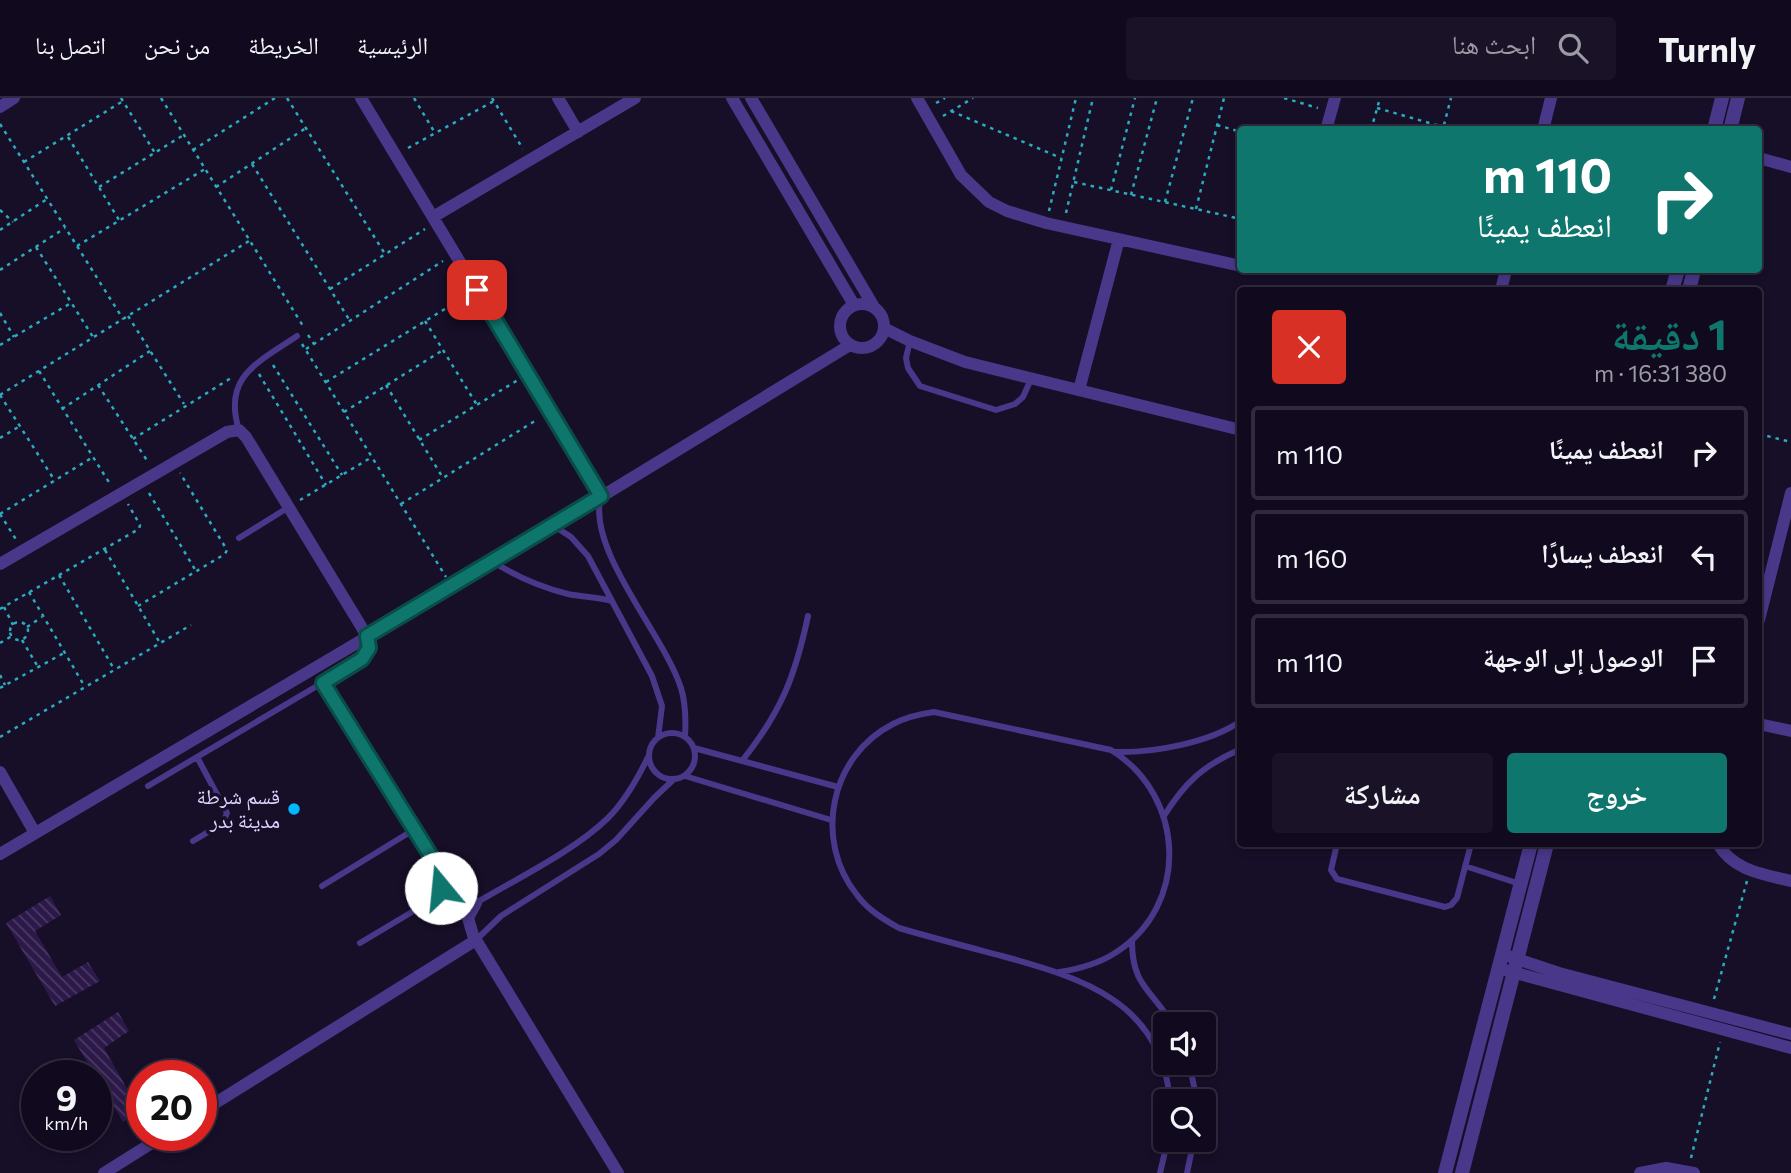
<!DOCTYPE html>
<html lang="ar">
<head>
<meta charset="utf-8">
<style>
  body { margin:0; font-family:Commissioner,"Noto Naskh Arabic",sans-serif; background:#1a1327; color:#f1f3f6; direction:rtl; height:100vh; display:flex; flex-direction:column; font-size:26px; white-space:nowrap }
  * { box-sizing:border-box; margin:0 }
  p { font-size:23px; color:#9c9aa4 }
  .icon { flex:none; width:38px; height:38px; fill:none; stroke:currentColor; stroke-width:2; stroke-linecap:round; stroke-linejoin:round }
  .map { position:relative; flex:1; overflow:hidden; direction:ltr }
  .drawer { position:absolute; left:1237px; top:189px; width:525px; height:560px; display:flex; flex-direction:column; background:#110a1e; border-radius:7px; box-shadow:0 4px 10px #0003,0 0 0 2px #302b3c; direction:rtl }
  .drawer>* { flex:none }
  .hud { position:absolute; left:1237px; top:28px; width:525px; height:147px; border-radius:7px; box-shadow:0 4px 10px #0003,0 0 0 2px #302b3c; direction:rtl; background:#0f766e; color:#fff; overflow:hidden }
  .tools { position:absolute; left:1153px; top:914px; display:grid; gap:14px }
  .tools a { display:grid; place-items:center; width:63px; height:63px; border-radius:7px; background:#110a1e; box-shadow:0 4px 10px #0003,0 0 0 2px #302b3c; font-size:35px }
  .speed { position:absolute; left:21px; top:962px; display:flex; gap:14px; font-size:35px; font-weight:700; text-align:center }
  .speed>* { display:grid; place-content:center; width:91px; height:91px; border-radius:50%; background:#110a1e; box-shadow:0 4px 10px #0003,0 0 0 2px #302b3c; line-height:1 }
  .speed small { font-size:18px; font-weight:400 }
  .speed .limit { border:10px solid #d22; background:#fff; color:#111 }
  .pin { position:absolute; display:grid; place-items:center; width:60px; height:60px; color:#fff; margin:-30px; border-radius:14px; box-shadow:0 4px 10px #0006 }
  .me { position:absolute; width:77px; margin:-38px; rotate:343deg; stroke-linejoin:round; filter:drop-shadow(0 0 5px #0008) }
  .turn { display:flex; align-items:center; gap:24px; height:147px; padding:0 35px; font-size:32px }
  .turn .icon { width:91px; height:91px; stroke-width:2.5 }
  .turn b { display:block; font-size:49px; line-height:60px }
  .round { display:grid; place-items:center; flex:none; width:74px; height:74px; border-radius:7px; background:#1a1327 }
  .overview { display:flex; align-items:center; justify-content:space-between; height:119px; padding:0 35px }
  h1 { font-size:42px; font-weight:700; line-height:52px; color:#0f766e }
  .button { display:flex; gap:14px; margin-top:auto; padding:14px 35px }
  .button a { flex:1; height:80px; border-radius:7px; background:#0f766e; color:#fff; font-size:28px; font-weight:700; line-height:80px; text-align:center }
  .button a+a { background:#1a1327; color:#f1f3f6 }
  ul { padding:0; list-style:none }
  li { display:flex; align-items:center; gap:21px; height:94px; margin:0 14px 10px; padding:0 21px; border:4px solid #302b3c; border-radius:7px }
  li div { flex:1 }
  li b { display:block; font-size:26px }
  li em { font-style:normal }
  header { display:flex; align-items:center; gap:42px; box-sizing:border-box; height:98px; padding:0 35px; background:#110a1e; border-bottom:2px solid #302b3c }
  header strong { font-size:33px }
  nav { display:flex; gap:38px; margin-inline-start:auto; font-size:24px }
  .search { width:490px; height:63px; background:#1a1327; display:flex; align-items:center; gap:18px; box-sizing:border-box; padding:0 24px; border-radius:7px; color:#9c9aa4; font-size:26px }
  .map>svg:first-child { display:block }
</style>
</head>
<body>
<header>
<strong>Turnly</strong>
<div class="search"><svg class="icon" aria-label="search" viewBox="0 0 24 24"><circle cx="10" cy="10" r="6"/><path d="M15 15l6 6"/></svg>ابحث هنا</div>
<nav><a>الرئيسية</a><a>الخريطة</a><a>من نحن</a><a>اتصل بنا</a></nav>
</header>
<div class="map">
<svg width="1791" height="1075" viewBox="0 0 1791 1075">
  <defs>
    <pattern id="building-back-hatch" width="6" height="6" patternUnits="userSpaceOnUse" patternTransform="scale(1.75)"><rect width="6" height="6" fill="#2c1949"/><path d="M-1 5l2 2M0 0l6 6M5-1l2 2" fill="none" stroke="#4a3a64"/></pattern>
  </defs>
  <rect width="100%" height="100%" fill="#170e28"/>
  <path fill="url(#building-back-hatch)" d="M50,798l11,19 -26,16 27,46 26,-15 12,19 -45,25 -49,-83z
    M118,914l11,19 -25,17 26,46 12,-7v25l-19,10 -49,-82z"/>
  <g fill="none" stroke-linecap="round" stroke-linejoin="round">
    <path stroke="#2aacbe" stroke-width="2.5" stroke-dasharray="3.5 5" stroke-linecap="butt" d="M121,0l34,55
      M161,0l142,228
      M287,0l98,156
      M414,0l21,35
      M492,0l31,51
      M1284,0l34,10
      M936,5l9,-5
      M1377,10l77,22
      M951,13l110,47
      M943,18l30,-18
      M0,26l123,195
      M1217,27l24,7
      M1444,27l7,-27
      M1371,32l9,-32
      M68,39l51,83
      M408,50l86,-47
      M193,52l82,-52
      M24,64l99,-61
      M252,66l98,157
      M1074,84l167,37
      M99,89l83,-51
      M216,89l90,-59
      M1111,92l24,-92
      M1131,97l26,-97
      M1165,104l28,-104
      M1196,111l28,-111
      M0,112l13,12
      M1049,113l27,-113
      M1066,115l27,-115
      M0,132l47,-31
      M77,148l128,-77
      M36,149l57,90
      M0,172l65,-42
      M330,191l95,-60
      M0,215l14,24
      M128,218l56,88
      M425,223l52,84
      M308,237l6,9
      M302,246l144,233
      M0,247l71,-42
      M306,251l137,-88
      M273,267l69,110
      M39,273l71,113
      M259,276l67,111
      M326,284l140,-86
      M98,287l50,77
      M386,287l57,93
      M0,297l249,-154
      M0,297l55,86
      M62,311l88,-58
      M344,314l99,-62
      M1759,336l32,8
      M0,340l20,-12
      M133,341l98,-61
      M419,342l99,-60
      M149,395l47,78
      M300,402l72,-43
      M401,406l137,-85
      M0,416l93,-57
      M0,416l17,27
      M105,452l55,93
      M59,477l55,94
      M29,494l56,95
      M138,508l87,-52 2,-4 -47,-77
      M4,509l9,18
      M0,511l139,-80 1,-4 -12,-21
      M10 533a9 9 0 1 1 18 0a9 9 0 1 1-18 0Z
      M27,529l15,-10
      M22,542l16,27
      M0,545l12,-7
      M0,577l5,10
      M0,590l64,-35
      M0,639l191,-112
      M1714,901l33,-118
      M1691,1060l29,-116"/>
    <path stroke="#493789" stroke-width="6" d="M910,243l-4,17 2,10 12,18 76,24 19,-6 8,-7 8,-18
      M239,332c-17,-54 20,-68 58,-94
      M600,402c-10,54 64,135 81,188 5,16 5,32 4,49
      M554,428l17,11 17,19 64,120 10,30 -4,32
      M239,440l50,-31
      M495,465c24,15 45,24 73,31 15,3 29,3 44,7
      M323,585l118,189v16l-9,12 -72,43
      M649 658a23 23 0 1 1 46 0a23 23 0 1 1-46 0Z
      M694,650l144,39
      M1115,654c38,1 94,-9 126,-31
      M742,663c39,-49 53,-84 66,-145
      M685,678l146,44
      M148,688l208,-123c10,-7 14,-13 11,-25
      M1164,718c21,-34 40,-51 77,-67
      M193,743l30,-18 4,-10 -30,-56
      M1337,746l-6,26 6,9 108,28 6,-2 6,-7 14,-54
      M1465,768l55,18
      M322,788l93,-57
      M476,805c42,-25 98,-52 132,-85 18,-18 30,-40 41,-63
      M476,842l25,-24 98,-62 17,-14 38,-42 20,-19
      M1132,843c0,46 20,48 40,83
      M1059,874c20,-3 39,-8 56,-19 76,-48 70,-158 -4,-203l-177,-38c-14,2 -28,5 -41,12 -63,32 -80,116 -36,171 11,15 26,24 42,33 34,10 69,19 103,28 80,22 160,46 168,145
      M1189,964l8,39
      M1160,1075l8,-34
      M1187,1075l7,-34"/>
    <path stroke="#493789" stroke-width="12" d="M361,0l240,398
      M558,0l20,34
      M732,0l122,207
      M751,0l123,209
      M917,0l44,77 28,27 18,9 39,12 195,43
      M0,9l14,-9
      M1326,32l9,-32
      M1543,32l8,-32
      M1759,60l32,9
      M433,119l202,-119
      M1501,192l5,-20
      M840 228a22 22 0 1 1 44 0a22 22 0 1 1-44 0Z
      M884,230l26,13 55,21 276,68
      M1079,292l40,-151
      M0,466l227,-132 12,-2 7,7 121,199
      M1759,522l32,-127
      M1759,626l32,7
      M0,674l35,61
      M1718,746c16,27 45,30 73,37
      M0,756l494,-292 356,-217
      M476,805l-8,15 5,17 145,238
      M1508,858l51,17 232,61
      M1505,872l286,78
      M201,1014l275,-172
      M104,1075l59,-37
      M1640,1075l26,-5 28,5"/>
    <path stroke="#493789" stroke-width="14" d="M1714,32l8,-32
      M1730,32l8,-32
      M1672,192l6,-20
      M1689,192l5,-20
      M1445,1075l86,-329
      M1462,1075l85,-329"/>
  </g>
  <g fill="none" stroke-linecap="round" stroke-linejoin="round">
    <defs>
      <path id="route" d="M441,790v-16l-118,-189 39,-24 7,-11 -2,-12 234,-140 -124,-206"/>
    </defs>
    <use href="#route" stroke="#0a4d48" stroke-width="18"/>
    <use href="#route" stroke="#0f766e" stroke-width="12"/>
  </g>
  <circle fill="#01b7ff" stroke="#170e28" stroke-width="2.5" cx="294" cy="711" r="7"/>
  <g text-anchor="middle" stroke-width="7" stroke-linejoin="round" paint-order="stroke">
    <g font-size="21" fill="#e1d5ff" stroke="#170e28" text-anchor="end">
      <text x="280" y="706">قسم شرطة<tspan x="280" dy="24">مدينة بدر</tspan></text>
    </g>
  </g>
</svg>
<div class="tools">
<a><svg class="icon" aria-label="sound" viewBox="0 0 24 24"><path d="M4 9h4l5-4v14l-5-4H4zM17 9q2 3 0 6"/></svg></a>
<a><svg class="icon" aria-label="search" viewBox="0 0 24 24"><circle cx="10" cy="10" r="6"/><path d="M15 15l6 6"/></svg></a>
</div>
<div class="speed"><div>9<small>km/h</small></div><div class="limit">20</div></div>
<div class="pin" style="left:477px;top:192px;background:#d93025"><svg class="icon" aria-label="arrive" viewBox="0 0 24 24"><path d="M6 21V4h12l-3 4 3 4H6"/></svg></div>
<svg class="me" style="left:441px;top:790px" viewBox="-20 -20 40 40"><circle r="19" fill="#fff"/><path d="M0-13L10 11 0 6-10 11z" fill="#0f766e"/></svg>
<div class="hud">
<div class="turn"><svg class="icon" aria-label="right" viewBox="0 0 24 24"><path d="M7 20v-9h11M14 6l5 5-5 5"/></svg><div><b>110 m</b>انعطف يمينًا</div></div>
</div>
<section class="drawer">
<div class="overview"><div><h1>1 دقيقة</h1><p>380 m · 16:31</p></div><a class="round" style="background:#d93025;color:#fff"><svg class="icon" aria-label="close" viewBox="0 0 24 24"><path d="M6 6l12 12M18 6L6 18"/></svg></a></div>
<ul>
<li><svg class="icon" aria-label="right" viewBox="0 0 24 24"><path d="M7 20v-9h11M14 6l5 5-5 5"/></svg><div><b>انعطف يمينًا</b></div><em>110 m</em></li>
<li><svg class="icon" aria-label="left" viewBox="0 0 24 24"><path d="M17 20v-9H6M10 6l-5 5 5 5"/></svg><div><b>انعطف يسارًا</b></div><em>160 m</em></li>
<li><svg class="icon" aria-label="arrive" viewBox="0 0 24 24"><path d="M6 21V4h12l-3 4 3 4H6"/></svg><div><b>الوصول إلى الوجهة</b></div><em>110 m</em></li>
</ul>
<div class="button"><a>خروج</a><a>مشاركة</a></div>
</section>
</div>
</body>
</html>
